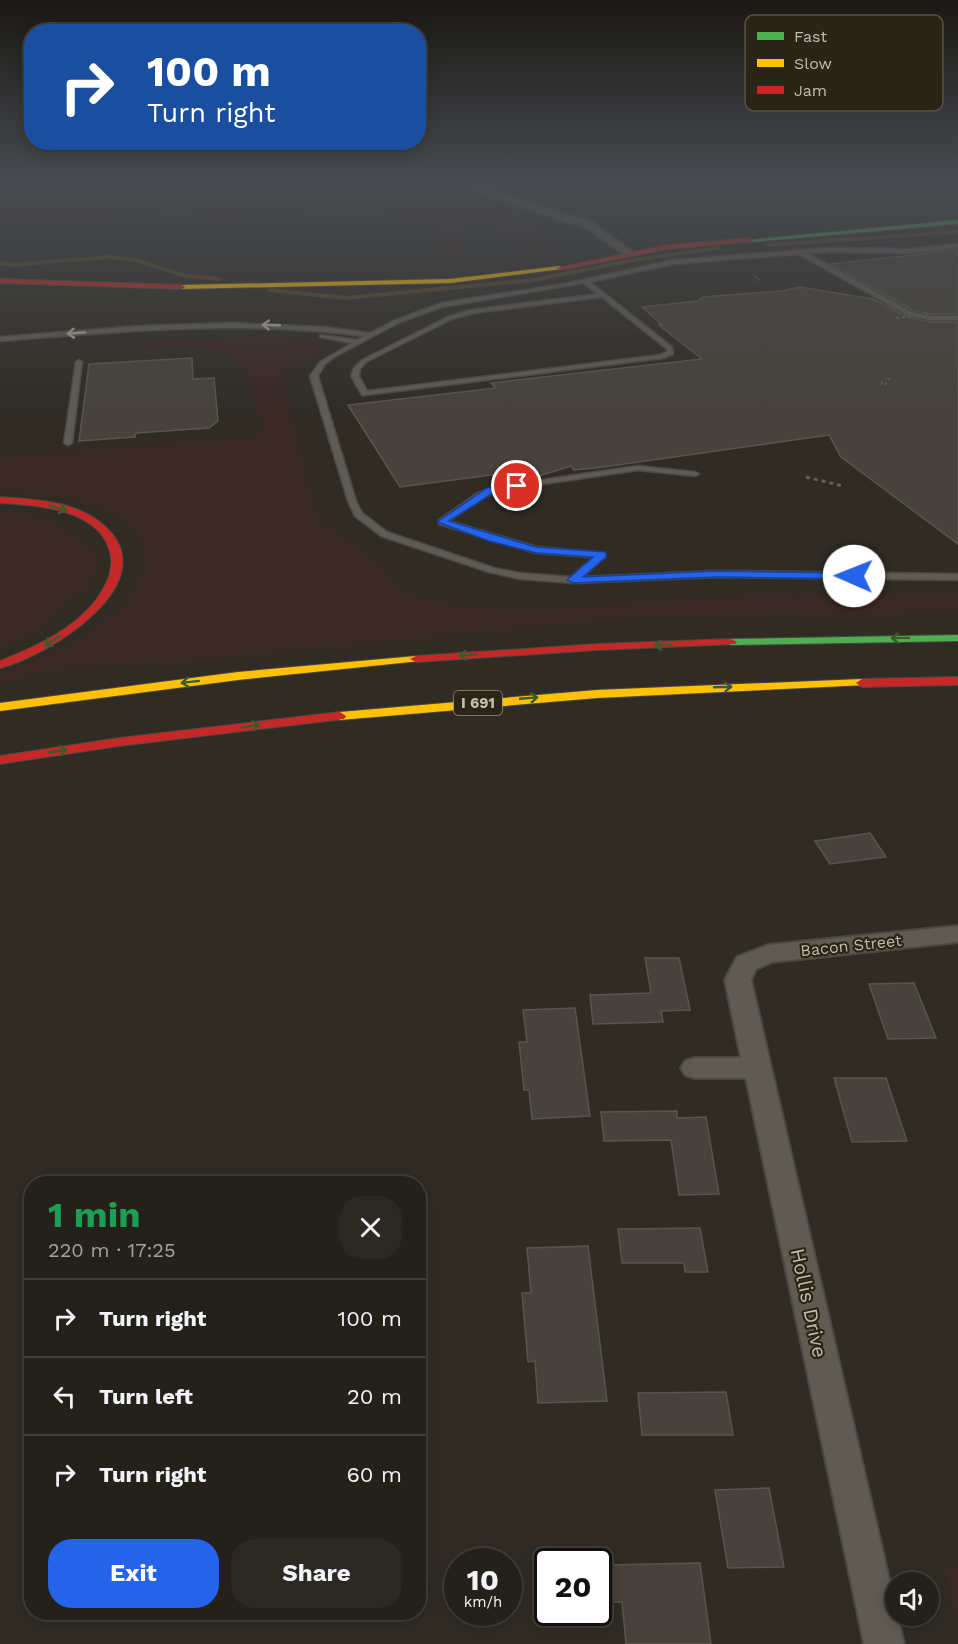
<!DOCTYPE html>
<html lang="en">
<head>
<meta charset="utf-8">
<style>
  body { margin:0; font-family:"Work Sans",sans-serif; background:#2c2924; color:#f1f3f6; height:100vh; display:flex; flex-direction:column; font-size:22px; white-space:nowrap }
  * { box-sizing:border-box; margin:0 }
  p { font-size:20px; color:#a3a3a3 }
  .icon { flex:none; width:33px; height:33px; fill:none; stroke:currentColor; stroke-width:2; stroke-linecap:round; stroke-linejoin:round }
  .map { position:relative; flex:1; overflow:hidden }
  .side { position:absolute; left:24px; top:1176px; width:402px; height:444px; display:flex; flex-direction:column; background:#24211b; border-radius:24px; box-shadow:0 3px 15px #0003,0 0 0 2px #413e3a }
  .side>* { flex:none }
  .guide { position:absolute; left:24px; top:24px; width:402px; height:126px; border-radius:24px; box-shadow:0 3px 15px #0003,0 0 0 2px #413e3a; background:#1a4fa0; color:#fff; overflow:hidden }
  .tools { position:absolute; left:885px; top:1572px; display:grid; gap:12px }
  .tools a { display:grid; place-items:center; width:54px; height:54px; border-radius:50%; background:#24211b; box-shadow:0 3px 15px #0003,0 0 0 2px #413e3a; font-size:30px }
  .speed { position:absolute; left:444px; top:1548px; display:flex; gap:12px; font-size:30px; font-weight:700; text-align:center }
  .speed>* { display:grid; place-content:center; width:78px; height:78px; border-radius:50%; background:#24211b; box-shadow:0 3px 15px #0003,0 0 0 2px #413e3a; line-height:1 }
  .speed small { font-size:15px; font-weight:400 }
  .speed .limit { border:3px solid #111; border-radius:9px; background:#fff; color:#111 }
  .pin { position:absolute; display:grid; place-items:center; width:51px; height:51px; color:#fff; margin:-26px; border:3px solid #fff; border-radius:50%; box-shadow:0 2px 6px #0007 }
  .me { position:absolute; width:66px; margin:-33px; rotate:271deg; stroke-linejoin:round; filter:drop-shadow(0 0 4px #0008) }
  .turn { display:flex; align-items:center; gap:21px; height:126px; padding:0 24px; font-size:27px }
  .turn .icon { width:78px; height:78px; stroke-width:2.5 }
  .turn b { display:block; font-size:42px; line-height:51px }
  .round { display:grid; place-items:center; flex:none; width:63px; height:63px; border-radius:24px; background:#2c2924 }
  .summary { display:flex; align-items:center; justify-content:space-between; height:102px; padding:0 24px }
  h1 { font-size:36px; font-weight:700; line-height:45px; color:#1e9e55 }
  .cta { display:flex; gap:12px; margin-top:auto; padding:12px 24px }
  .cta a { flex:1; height:69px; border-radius:24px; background:#2563eb; color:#fff; font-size:24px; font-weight:700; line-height:69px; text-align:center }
  .cta a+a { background:#2c2924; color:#f1f3f6 }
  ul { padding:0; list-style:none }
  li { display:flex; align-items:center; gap:18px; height:78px; padding:0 24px; border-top:2px solid #413e3a }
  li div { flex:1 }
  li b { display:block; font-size:22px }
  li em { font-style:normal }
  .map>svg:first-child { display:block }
</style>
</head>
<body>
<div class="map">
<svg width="958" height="1644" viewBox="0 0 958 1644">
  <rect width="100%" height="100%" fill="#302c24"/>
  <path fill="#3a2824" d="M0,182h368c22,15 46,24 73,29 17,3 34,0 51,0 13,0 52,14 60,24 -6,3 -10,9 -16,10 -11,2 -18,-6 -27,-10 -14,-6 -44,-8 -56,2l14,18 1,8 -5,2c-18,-9 -16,-21 -27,-35 -10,-13 -31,-14 -46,-19 -21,-6 -39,-17 -62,-13 -8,1 -12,8 -24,11l-82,8 -13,-2 -11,-5 -19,-4 -71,11 -97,6 -11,-2z
    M958,228v12l-55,6 -122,3 -21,-3 3,-3 22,-3z
    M264,336l47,5 12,7 -3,5 -37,20 13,63 23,85 67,47 2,7 17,17 53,14 63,5 223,-16 214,-1v18l-341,7 -426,42 -139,9 -49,14 -3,-2v-7l75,-32 54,-42 18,-36c-2,-9 -4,-23 -9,-31 -21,-35 -102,-42 -138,-42v-35l243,-19 21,-7 -21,-64 -26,-18 -14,-3 -70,3 4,-7z
    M0,513h28l31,12 41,29 -10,37 -19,6 -27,29 -44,24z
    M958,1568v52l-13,-51z"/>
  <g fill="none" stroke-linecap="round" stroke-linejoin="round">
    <path stroke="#524529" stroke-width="4" d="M768,245l190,-13
      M0,263l11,2 98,-8 26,3 51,16 33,3
      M269,290l76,8 188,-18 106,-21 80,-11"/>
  </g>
  <path fill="#47423b" stroke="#59554b" stroke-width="1.5" d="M958,250v64h-28l-18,-4 -82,-46z
    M800,287l73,12 34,18 23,5h28v222l-117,-87 -12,-22 -233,33 -22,2 -3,-4 -32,10 -33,-3 -106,14 -52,-82 148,-17 -5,-5 211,-24 -43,-34h3l-20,-18 56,-6 5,-4 78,-6z
    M192,358l1,21 21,-1 4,43 -9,7 -73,5 -1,4 -56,4 10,-77z
    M870,833l16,24 -56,7 -15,-23z
    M645,958h34l11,52 -29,1 2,11 -70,2 -3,-29 61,-2z
    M914,983l22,55 -48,1 -19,-55z
    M575,1008l15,108 -58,3 -3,-29h-5l-5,-48h8l-4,-32z
    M834,1078h52l21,63 -55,1z
    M677,1111v7l29,-1 13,77 -40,1 -8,-55 -67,1 -3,-29z
    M700,1228l8,44h-23l-1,-9h-62l-4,-34z
    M588,1246l19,155 -69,2 -3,-42 -7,1 -6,-69h9l-4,-45z
    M726,1392l7,43h-91l-4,-42z
    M769,1488l15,79 -56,1 -13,-78z
    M700,1563l11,81h-85l-4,-42h-13l-4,-37z"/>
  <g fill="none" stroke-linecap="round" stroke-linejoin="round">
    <defs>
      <path id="lane" d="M958,244v4l-49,5 -79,-1 -23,1 104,59 19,4h28v4h-28l-23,-5 -108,-61 -126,10 -83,18 82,65 1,7 -10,4 -298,37h-3l-11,-19 3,-8 8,-8 86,-43 23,-7 127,-16 -14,-11 -142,24 -42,15 -66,35 -9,7 -7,12 38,125 6,12 25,19 107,36 26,5 51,4 23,-20 -58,-4 -97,-29v-4l39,-27 21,-7 139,-20 57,6 4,2 -4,2 -57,-6 -135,20 -19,7 -35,24 88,26 68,6v4l-23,20 135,-6 241,3v6l-241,-3 -144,6 -53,-4 -31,-7 -108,-36 -26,-20 -7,-15 -38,-125 10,-14 32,-19 -32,-6v-2l37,5 7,-4c-122,-16 -242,-5 -364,5v-4l139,-11 92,-3 93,4 46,6 26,-13 45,-17 123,-19 109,-24 157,-12 79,1zM602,297l65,52v3l-7,3 -293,36 -8,-15 1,-7 6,-7 86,-43 22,-6z
        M79,360l3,2 -10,81 -4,2 -4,-2 12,-81z"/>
      <path id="street" d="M952,182h6v5z
        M470,185h6l119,39 39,29 -1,2h-8l-38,-27 -103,-33 -14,-6z
        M958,926v16l-186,20 -16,7 -5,11 153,664h-40l-118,-566h-51l-10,-3 -4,-7 4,-7 10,-3h46l-16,-78 12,-23 31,-12z"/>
      <path id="fast" d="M958,220v4l-207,18 -3,-2z
        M958,635v6l-227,4 -6,-3 6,-3z"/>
      <path id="slow" d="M560,266l2,3 -112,14 -268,6 -3,-2 3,-2 268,-6z
        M416,656l6,3 -2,2 -182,19 -238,31v-8l238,-31z
        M862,679l6,4 -2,2 -269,13 -257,22 -6,-4 6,-4 257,-22z"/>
      <path id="jam" d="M751,238l2,3 -85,8 -108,21 -3,-2 111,-23z
        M0,279l182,6 3,2 -3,2 -182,-6z
        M0,497c33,2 74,4 101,26 71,57 -52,133 -101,145v-7c35,-14 73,-31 96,-61 9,-12 17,-28 15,-43 -7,-48 -73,-52 -111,-54z
        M731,639l6,3 -2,2 -137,6 -182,12 -6,-3 6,-3 182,-12z
        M958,677v8l-96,2 -6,-4 6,-4z
        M340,712l6,4 -2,3 -225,27 -119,18v-8l119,-18z"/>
    </defs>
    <use href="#lane" stroke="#4b4842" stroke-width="3"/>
    <use href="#street" stroke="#4b4842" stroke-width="4"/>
    <use href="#fast" stroke="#4b4842" stroke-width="2"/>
    <use href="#slow" stroke="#4b4842" stroke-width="2"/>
    <use href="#jam" stroke="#4b4842" stroke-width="2"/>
    <path stroke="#635e56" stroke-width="1.5" stroke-dasharray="2 2" stroke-linecap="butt" d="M755,277l7,5"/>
    <path stroke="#635e56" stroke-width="2" stroke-dasharray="3 3" stroke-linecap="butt" d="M881,384l4,-6
      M885,385l4,-7"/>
    <path stroke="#635e56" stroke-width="3" stroke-dasharray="4 4" stroke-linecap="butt" d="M806,477l37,9"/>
    <use href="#lane" fill="#605b52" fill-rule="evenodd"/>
    <use href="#street" fill="#605b52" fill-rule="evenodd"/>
    <use href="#fast" fill="#4caf50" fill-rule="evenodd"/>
    <use href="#slow" fill="#ffc107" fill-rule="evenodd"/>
    <use href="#jam" fill="#c62828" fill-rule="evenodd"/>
    <path stroke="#635e56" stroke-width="2" stroke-dasharray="3 3" stroke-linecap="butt" d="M896,318l37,-4"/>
  </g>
  <defs><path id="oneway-shaft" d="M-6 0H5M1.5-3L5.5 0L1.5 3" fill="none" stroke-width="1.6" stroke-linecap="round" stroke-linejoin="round" transform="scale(1.5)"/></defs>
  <g stroke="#aba495">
    <use href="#oneway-shaft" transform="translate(271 325) rotate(-178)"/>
    <use href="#oneway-shaft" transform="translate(76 333) rotate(176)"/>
  </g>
  <g stroke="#385c2e">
    <use href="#oneway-shaft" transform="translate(58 508) rotate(15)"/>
    <use href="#oneway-shaft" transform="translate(900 638) rotate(179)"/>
    <use href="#oneway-shaft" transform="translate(52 641) rotate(149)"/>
    <use href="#oneway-shaft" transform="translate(663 645) rotate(178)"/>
    <use href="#oneway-shaft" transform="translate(468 655) rotate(176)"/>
    <use href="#oneway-shaft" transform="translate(190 682) rotate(173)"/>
    <use href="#oneway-shaft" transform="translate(723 687) rotate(-2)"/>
    <use href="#oneway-shaft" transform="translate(529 698) rotate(-5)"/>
    <use href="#oneway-shaft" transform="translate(251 726) rotate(-7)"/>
    <use href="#oneway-shaft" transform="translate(58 751) rotate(-8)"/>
  </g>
  <linearGradient id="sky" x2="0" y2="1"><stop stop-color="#1a1814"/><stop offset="0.44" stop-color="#484b50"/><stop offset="1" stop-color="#484b50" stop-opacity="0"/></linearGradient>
  <rect width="958" height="413" fill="url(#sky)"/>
  <path fill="#2563eb" stroke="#184099" stroke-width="1.5" d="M517,483l3,1v4l-27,5 -44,28 87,26 70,5v5l-23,20 134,-6 137,2 5,3 -5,3 -137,-2 -144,6 -6,-3 2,-2 24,-21 -57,-4 -47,-12 -52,-19 50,-34z"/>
  <g text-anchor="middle" stroke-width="4.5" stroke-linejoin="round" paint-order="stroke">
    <rect fill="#2b2517" stroke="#968f7f" stroke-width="1.5" x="454" y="691" width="48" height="24" rx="4.5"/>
    <g font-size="15" font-weight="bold" fill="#c4bdab">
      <text x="478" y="708">I 691</text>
    </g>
    <g font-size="16" fill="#c4bdab" stroke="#2b2517">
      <text transform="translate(851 945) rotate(-6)" y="6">Bacon Street</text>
    </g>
    <g font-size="20" fill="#c4bdab" stroke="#2b2517">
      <text transform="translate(809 1303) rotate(78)" y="7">Hollis Drive</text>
    </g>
  </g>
  <rect x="745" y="15" width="198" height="96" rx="9" fill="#2b2517" stroke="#595343" stroke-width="1.5"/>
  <rect x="757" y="32" width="27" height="8" fill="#4caf50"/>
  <rect x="757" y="59" width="27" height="8" fill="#ffc107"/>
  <rect x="757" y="86" width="27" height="8" fill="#c62828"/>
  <g font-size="16" fill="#c4bdab">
    <text x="794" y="42">Fast</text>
    <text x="794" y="69">Slow</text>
    <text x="794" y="96">Jam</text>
  </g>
</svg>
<div class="tools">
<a><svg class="icon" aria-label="sound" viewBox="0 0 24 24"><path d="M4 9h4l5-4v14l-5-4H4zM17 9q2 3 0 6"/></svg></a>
</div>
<div class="speed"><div>10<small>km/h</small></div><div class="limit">20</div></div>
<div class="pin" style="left:517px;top:486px;background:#d93025"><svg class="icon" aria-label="arrive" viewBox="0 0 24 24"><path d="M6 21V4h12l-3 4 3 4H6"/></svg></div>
<svg class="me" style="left:854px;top:576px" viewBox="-20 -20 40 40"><circle r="19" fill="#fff"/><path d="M0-13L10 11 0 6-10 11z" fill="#2563eb"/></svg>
<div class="guide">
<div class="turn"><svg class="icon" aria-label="right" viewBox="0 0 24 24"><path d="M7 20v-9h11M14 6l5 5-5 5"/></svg><div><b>100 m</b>Turn right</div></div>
</div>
<section class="side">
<div class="summary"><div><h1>1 min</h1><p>220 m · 17:25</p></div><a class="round"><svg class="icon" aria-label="close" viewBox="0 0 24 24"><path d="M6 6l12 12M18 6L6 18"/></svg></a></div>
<ul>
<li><svg class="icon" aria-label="right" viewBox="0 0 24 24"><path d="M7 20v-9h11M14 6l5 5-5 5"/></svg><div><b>Turn right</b></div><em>100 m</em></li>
<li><svg class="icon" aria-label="left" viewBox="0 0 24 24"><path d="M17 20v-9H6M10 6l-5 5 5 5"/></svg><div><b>Turn left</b></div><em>20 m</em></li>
<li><svg class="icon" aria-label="right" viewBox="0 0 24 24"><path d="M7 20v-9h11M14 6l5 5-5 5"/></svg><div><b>Turn right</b></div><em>60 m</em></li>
</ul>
<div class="cta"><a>Exit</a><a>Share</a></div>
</section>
</div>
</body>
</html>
